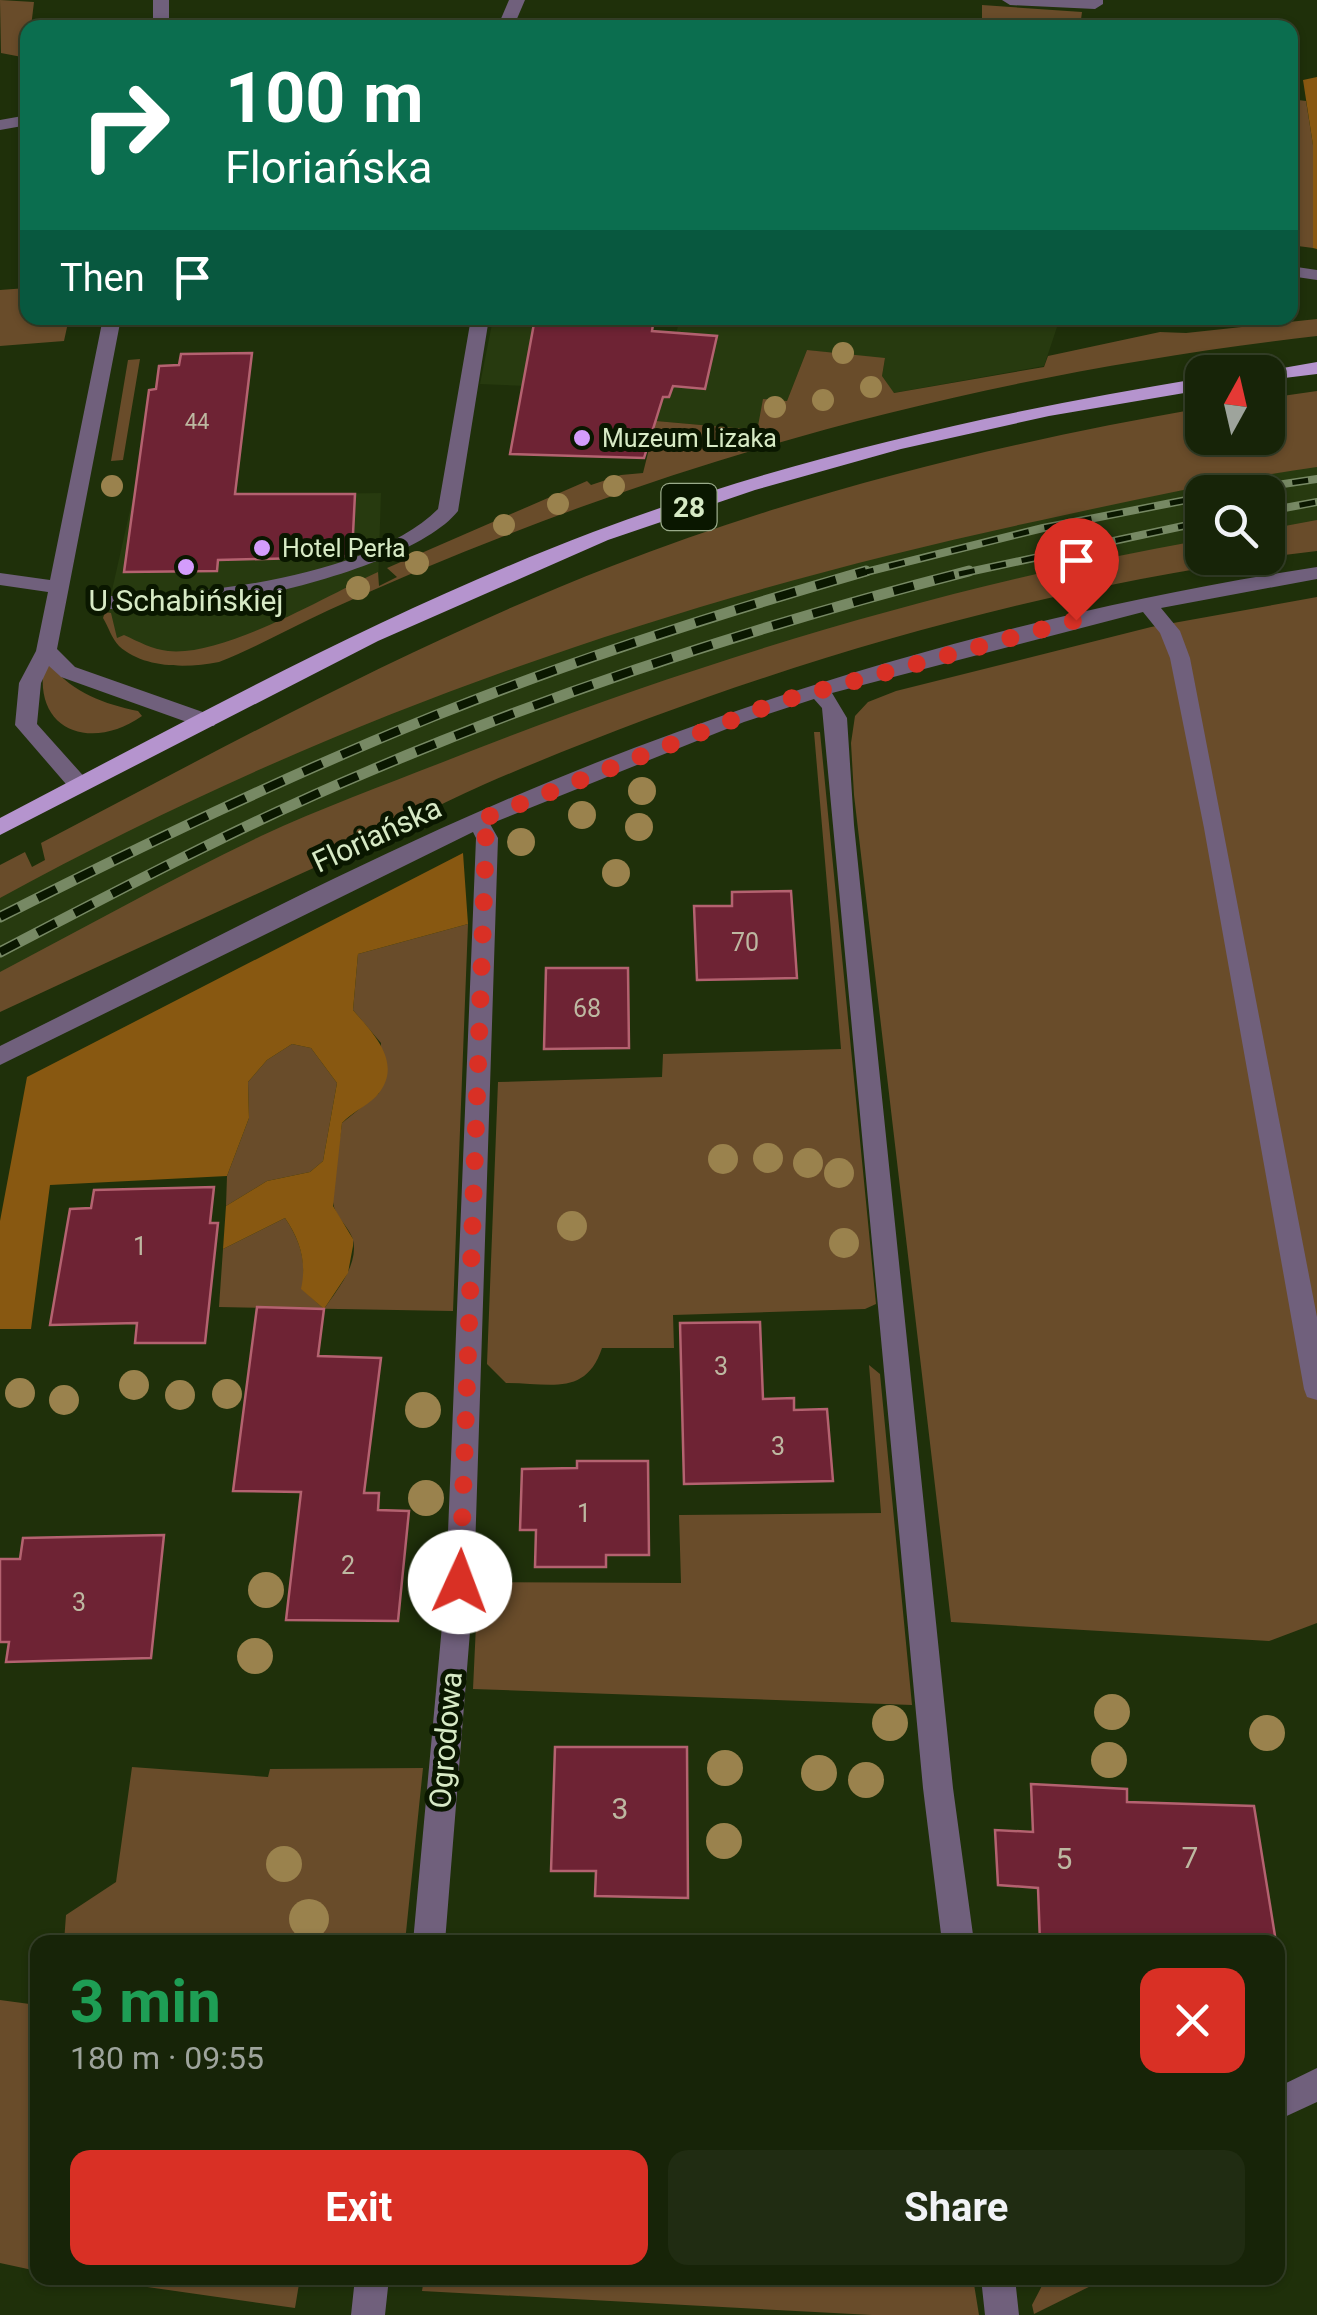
<!DOCTYPE html>
<html lang="en">
<head>
<meta charset="utf-8">
<style>
  body { margin:0; font-family:Roboto,sans-serif; background:#202c12; color:#f1f3f6; height:100vh; display:flex; flex-direction:column; font-size:38px; white-space:nowrap }
  * { box-sizing:border-box; margin:0 }
  p { font-size:32px; color:#9ea49c }
  .icon { flex:none; width:55px; height:55px; fill:none; stroke:currentColor; stroke-width:2; stroke-linecap:round; stroke-linejoin:round }
  .map { position:relative; flex:1; overflow:hidden }
  .details { position:absolute; left:30px; top:1935px; width:1255px; height:350px; display:flex; flex-direction:column; background:#172408; border-radius:20px; box-shadow:0 2px 8px #0004,0 0 0 2px #364129 }
  .details>* { flex:none }
  .hud { position:absolute; left:20px; top:20px; width:1278px; height:305px; border-radius:20px; box-shadow:0 2px 8px #0004,0 0 0 2px #364129; background:#0b6e4f; color:#fff; overflow:hidden }
  .needle { width:65px; rotate:8deg }
  .fabs { position:absolute; left:1185px; top:355px; display:grid; gap:20px }
  .fabs a { display:grid; place-items:center; width:100px; height:100px; border-radius:20px; background:#172408; box-shadow:0 2px 8px #0004,0 0 0 2px #364129; font-size:50px }
  .pin { position:absolute; display:grid; place-items:center; width:85px; height:85px; color:#fff; margin:-102px -42px; border-radius:50% 50% 50% 0; rotate:-45deg; box-shadow:0 0 10px #0007 }
  .pin .icon { rotate:45deg }
  .me { position:absolute; width:110px; margin:-55px; rotate:2deg; stroke-linejoin:round; filter:drop-shadow(0 0 8px #0008) }
  .turn { display:flex; align-items:center; gap:35px; height:210px; padding:0 40px; font-size:45px }
  .turn .icon { width:130px; height:130px; stroke-width:2.5 }
  .turn b { display:block; font-size:70px; line-height:85px }
  .then { display:flex; align-items:center; height:95px; padding:0 40px; background:#0003; gap:20px; font-size:38px }
  .round { display:grid; place-items:center; flex:none; width:105px; height:105px; border-radius:20px; background:#202c12 }
  .overview { display:flex; align-items:center; justify-content:space-between; height:170px; padding:0 40px }
  h1 { font-size:60px; font-weight:700; line-height:75px; color:#1e9e55 }
  .action { display:flex; gap:20px; margin-top:auto; padding:20px 40px }
  .action a { flex:1; height:115px; border-radius:20px; background:#d93025; color:#fff; font-size:40px; font-weight:700; line-height:115px; text-align:center }
  .action a+a { background:#202c12; color:#f1f3f6 }
  .map>svg:first-child { display:block }
</style>
</head>
<body>
<div class="map">
<svg width="1317" height="2315" viewBox="0 0 1317 2315">
  <rect width="100%" height="100%" fill="#1f300a"/>
  <path fill="#273a0f" d="M680,318l196,1 184,-1 -16,48 -151,27 -11,-17 3,-17 -78,-9 -20,51 -29,25 -12,3 -90,-8 5,-24 -36,-7 -145,-6 12,-60 93,7 88,14z
    M1317,461v63l-49,9v-41h-66v52l-532,139 -670,308v-103l249,-125 440,-161 207,-56z
    M381,493l-3,93 -168,75 -90,-17 -6,-10 -6,-26 25,-111z"/>
  <path fill="#694c2a" d="M0,0l34,2 -3,25 -3,1 -1,30 -26,-5z
    M982,5l100,7 -2,15h-98z
    M1290,99l16,2 7,44v103l-23,-3z
    M27,288l1,30h41l-5,23 -64,5v-56z
    M1317,319v17c-252,29 -497,84 -736,171 -85,31 -170,65 -252,103 -37,17 -72,37 -110,52 -31,6 -75,7 -100,-16 -7,-7 -11,-20 -16,-28l2,-6 6,1 6,25 7,-3c15,7 28,14 44,16 56,6 158,-55 210,-79l1,14 18,-9 -10,-9 200,-87 4,4 30,-10 22,-2 13,-52 90,8 12,-3 5,-27 24,2 20,-51 78,8 -3,18 12,17 150,-26 4,-11 112,-24 26,1z
    M140,359l-17,101 -12,1 17,-101z
    M1317,391v76c-92,13 -184,33 -275,53 -364,77 -716,199 -1042,378v-33l25,-13 7,15 13,-7 -4,-17c187,-98 373,-200 571,-277 190,-74 389,-123 590,-158v30h66v-40z
    M1317,520v31l-49,6v-28z
    M1202,540v18h65c-269,38 -533,119 -782,226 -53,23 -103,52 -156,77 -110,50 -219,100 -329,151v-40c87,-46 173,-94 261,-136 69,-32 140,-57 210,-85 238,-93 480,-166 731,-211z
    M1317,597v1026l-48,18 -318,-19 -97,-827 -3,-52 4,-27 13,-14 28,-11 255,-64z
    M44,666h7c23,27 53,38 87,45l4,5c-49,35 -109,16 -98,-50z
    M814,732h6l56,572 -11,5 -192,6 1,33h-72c-16,49 -53,35 -96,35l-19,-19 11,-282 164,-5 1,-23 178,-5z
    M468,924l-15,387 -234,-4 4,-58 62,-31c15,22 22,44 17,71l22,20c13,-19 37,-47 28,-72 -5,-12 -18,-22 -19,-35 -1,-25 6,-54 9,-79l37,-30 2,-50 -28,-33 5,-56z
    M292,1044l19,4 26,35 -14,78 -13,11 -43,9 -41,25 1,-30 22,-58 -1,-36 19,-22z
    M869,1365l11,9 32,331 -439,-16 5,-107 203,1 -2,-68 202,-2z
    M132,1767l136,10 2,-8 153,-1 -18,174h-341l2,-27 50,-33z
    M0,2000l37,5v266l-37,-8z
    M84,2278h216l-5,30z
    M424,2278h549l6,37h-107l-450,-24z
    M1046,2278h61l-73,36 -2,-9z"/>
  <path fill="#885811" d="M1317,77v172l-4,-1v-103l-10,-65z
    M463,853l5,71 -110,30 -5,56c19,22 50,52 26,83 -8,11 -27,19 -37,30l-9,83 20,33v7l-5,27 -24,36 -23,-20c6,-27 -1,-49 -16,-71l-62,31 3,-43 41,-25 43,-9 13,-11 14,-78 -26,-35 -19,-4 -25,16 -19,22 1,36 -22,58 -177,9 -19,144h-31v-108l27,-144z"/>
  <path fill="#6e2334" stroke="#b46270" stroke-width="2.5" d="M535,318h119l-2,13 65,5 -12,53 -32,-3 -4,11h-6l-19,61 -134,-4z
    M252,353l-17,141h120l-3,60 -10,3 -124,3 -1,11 -93,1 25,-182 7,-1 3,-23 20,-1 2,-11z
    M791,891l6,87 -100,2 -3,-74h38v-14z
    M546,968h82l1,80 -85,1z
    M214,1187l-4,36h8l-13,120h-70l2,-20 -87,2 20,-116 21,-1 3,-18z
    M257,1307l67,2 -6,47 63,2 -17,135h15l-1,17 31,1 -11,110 -112,-1 15,-128 -68,-1z
    M760,1322l3,77 31,-1v12l33,-1 6,72 -149,3 -4,-161z
    M577,1461h71l1,94h-43v12h-71l1,-37h-16l2,-61 55,-1z
    M164,1535l-13,123 -145,4 3,-20h-9v-83h20l3,-21z
    M555,1747h132l1,151 -93,-2 1,-25h-45z
    M1031,1784l96,5v13l127,4 22,136h-236l-2,-54 -40,-3 -3,-55 38,2z"/>
  <g fill="none" stroke-linecap="round" stroke-linejoin="round">
    <path fill="#70607c" fill-rule="evenodd" d="M153,0h16v28h-16z
      M509,0h16l-12,28h-16z
      M1002,0h101v4l-8,5 -85,-4z
      M28,115v10l-28,5v-10z
      M1290,266l27,4v10l-27,-4z
      M103,318h18l-64,331 18,18 139,49 3,5 -3,5h-16l-137,-49 -12,-11 -8,17 -4,41 51,57 3,5 -11,7 -8,-2 -57,-66 4,-42 17,-32 12,-59 -48,-7v-12l50,7z
      M471,318h18l-31,193c-49,62 -287,115 -363,95l-3,-4 10,-6c95,0 266,-18 336,-87z
      M1317,567v12l-156,29 19,23 10,27 127,659v83l-10,-3 -3,-8 -100,-561 -34,-170 -10,-25 -17,-21 -311,81 15,25 7,107 99,963 21,154h-32l-19,-154 -101,-1080 -8,-9 -70,23 -254,102 8,14 -24,744 -29,360h-32l33,-360 30,-744 -3,-6 -473,233v-19c156,-77 310,-160 469,-230 270,-120 557,-204 848,-249z
      M1317,2068v34l-39,18v-33z
      M355,2278h34l-4,37h-34z
      M981,2278h34l4,37h-34z"/>
    <path fill="#b594ce" fill-rule="evenodd" d="M1317,362v12l-49,6v-8h-8z
      M1202,378v12l-153,26 -148,33 -146,41 -147,50 -230,101 -378,194v-17c195,-102 388,-208 593,-286 197,-74 402,-120 609,-154z"/>
    <defs>
      <path id="rail-far1" d="M1229,492l88,-13
        M1268,511l49,-9
        M858,574l185,-46 159,-31
        M959,574l243,-52"/>
      <path id="rail" d="M0,917c143,-72 286,-141 434,-201 141,-57 286,-103 432,-145
        M0,952c121,-63 241,-127 367,-180 195,-83 396,-148 602,-201"/>
    </defs>
    <use href="#rail-far1" stroke="#778964" stroke-width="8"/>
    <use href="#rail" stroke="#778964" stroke-width="11"/>
    <use href="#rail-far1" stroke="#0a1700" stroke-width="5" stroke-dasharray="16" stroke-linecap="butt"/>
    <use href="#rail" stroke="#0a1700" stroke-width="8" stroke-dasharray="21" stroke-linecap="butt"/>
  </g>
  <g fill="#9a824d">
    <circle cx="843" cy="353" r="11"/>
    <circle cx="871" cy="387" r="11"/>
    <circle cx="823" cy="400" r="11"/>
    <circle cx="775" cy="407" r="11"/>
    <circle cx="112" cy="486" r="11"/>
    <circle cx="614" cy="486" r="11"/>
    <circle cx="558" cy="504" r="11"/>
    <circle cx="504" cy="525" r="11"/>
    <circle cx="417" cy="563" r="12"/>
    <circle cx="358" cy="588" r="12"/>
    <circle cx="642" cy="791" r="14"/>
    <circle cx="582" cy="815" r="14"/>
    <circle cx="639" cy="827" r="14"/>
    <circle cx="521" cy="842" r="14"/>
    <circle cx="616" cy="873" r="14"/>
    <circle cx="768" cy="1158" r="15"/>
    <circle cx="723" cy="1159" r="15"/>
    <circle cx="808" cy="1163" r="15"/>
    <circle cx="839" cy="1173" r="15"/>
    <circle cx="572" cy="1226" r="15"/>
    <circle cx="844" cy="1243" r="15"/>
    <circle cx="134" cy="1385" r="15"/>
    <circle cx="20" cy="1393" r="15"/>
    <circle cx="227" cy="1394" r="15"/>
    <circle cx="180" cy="1395" r="15"/>
    <circle cx="64" cy="1400" r="15"/>
    <circle cx="423" cy="1410" r="18"/>
    <circle cx="426" cy="1498" r="18"/>
    <circle cx="266" cy="1590" r="18"/>
    <circle cx="255" cy="1656" r="18"/>
    <circle cx="1112" cy="1712" r="18"/>
    <circle cx="890" cy="1723" r="18"/>
    <circle cx="1267" cy="1733" r="18"/>
    <circle cx="1109" cy="1760" r="18"/>
    <circle cx="725" cy="1768" r="18"/>
    <circle cx="819" cy="1773" r="18"/>
    <circle cx="866" cy="1780" r="18"/>
    <circle cx="724" cy="1841" r="18"/>
    <circle cx="284" cy="1864" r="18"/>
    <circle cx="309" cy="1919" r="20"/>
  </g>
  <g fill="none" stroke-linecap="round" stroke-linejoin="round">
    <path stroke="#d93025" stroke-width="18" stroke-dasharray="0 32.4" d="M460,1582l26,-744 -9,-17 301,-119 298,-82"/>
  </g>
  <g fill="#d49cfc" stroke="#0a1700" stroke-width="4">
    <circle cx="582" cy="438" r="10"/>
    <circle cx="262" cy="548" r="10"/>
    <circle cx="186" cy="567" r="10"/>
  </g>
  <g text-anchor="middle" stroke-width="10" stroke-linejoin="round" paint-order="stroke">
    <g font-size="22" fill="#bdb8a1">
      <text x="197" y="429">44</text>
    </g>
    <g font-size="25" fill="#d7eac5" stroke="#0a1700" text-anchor="start">
      <text x="602" y="447">Muzeum Lizaka</text>
      <text x="282" y="557">Hotel Perła</text>
    </g>
    <g font-size="25" fill="#bdb8a1">
      <text x="745" y="951">70</text>
      <text x="587" y="1017">68</text>
      <text x="140" y="1255">1</text>
      <text x="721" y="1375">3</text>
      <text x="778" y="1455">3</text>
      <text x="584" y="1522">1</text>
      <text x="348" y="1574">2</text>
      <text x="79" y="1611">3</text>
    </g>
    <rect fill="#0a1700" stroke="#9aab8a" stroke-width="2.5" x="661.5" y="484" width="55" height="46" rx="8"/>
    <g font-size="28" font-weight="bold" fill="#d7eac5">
      <text x="689" y="517">28</text>
    </g>
    <g font-size="30" fill="#d7eac5" stroke="#0a1700">
      <text x="186" y="611">U Schabińskiej</text>
    </g>
    <g font-size="30" fill="#d7eac5" stroke="#0a1700">
      <text transform="translate(377 835) rotate(-25)" y="10">Floriańska</text>
      <text transform="translate(446 1740) rotate(-85)" y="10">Ogrodowa</text>
    </g>
    <g font-size="30" fill="#bdb8a1">
      <text x="620" y="1819">3</text>
      <text x="1190" y="1868">7</text>
      <text x="1064" y="1869">5</text>
    </g>
  </g>
</svg>
<div class="fabs">
<a><svg class="needle" viewBox="-14 -14 28 28"><path d="M0-13l5 13h-10z" fill="#e53935"/><path d="M0 13l5-13h-10z" fill="#9ea49c"/></svg></a>
<a><svg class="icon" aria-label="search" viewBox="0 0 24 24"><circle cx="10" cy="10" r="6"/><path d="M15 15l6 6"/></svg></a>
</div>
<div class="pin" style="left:1076px;top:620px;background:#d93025"><svg class="icon" aria-label="arrive" viewBox="0 0 24 24"><path d="M6 21V4h12l-3 4 3 4H6"/></svg></div>
<svg class="me" style="left:460px;top:1582px" viewBox="-20 -20 40 40"><circle r="19" fill="#fff"/><path d="M0-13L10 11 0 6-10 11z" fill="#d93025"/></svg>
<div class="hud">
<div class="turn"><svg class="icon" aria-label="right" viewBox="0 0 24 24"><path d="M7 20v-9h11M14 6l5 5-5 5"/></svg><div><b>100 m</b>Floriańska</div></div>
<div class="then">Then<svg class="icon" aria-label="arrive" viewBox="0 0 24 24"><path d="M6 21V4h12l-3 4 3 4H6"/></svg></div>
</div>
<section class="details">
<div class="overview"><div><h1>3 min</h1><p>180 m · 09:55</p></div><a class="round" style="background:#d93025;color:#fff"><svg class="icon" aria-label="close" viewBox="0 0 24 24"><path d="M6 6l12 12M18 6L6 18"/></svg></a></div>
<div class="action"><a>Exit</a><a>Share</a></div>
</section>
</div>
</body>
</html>
